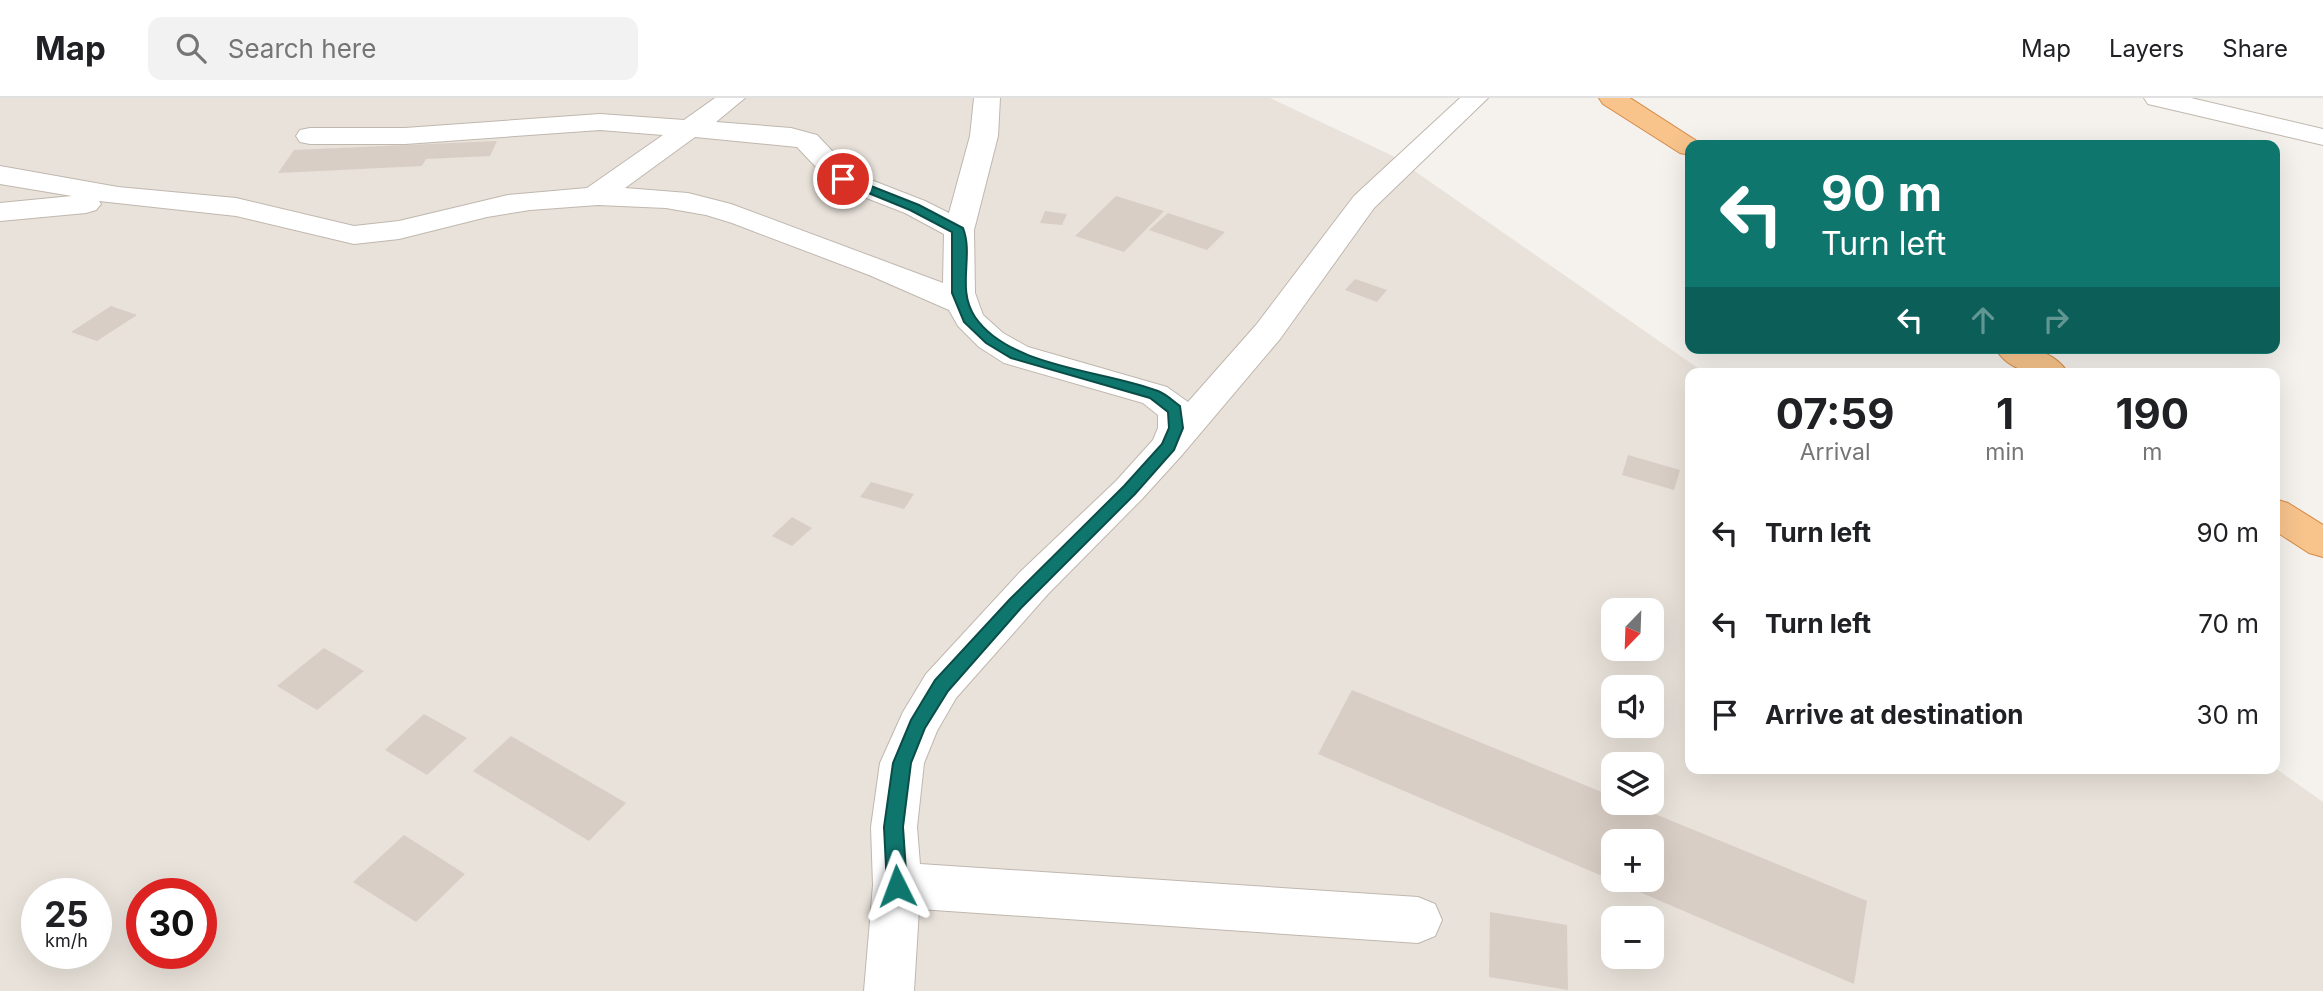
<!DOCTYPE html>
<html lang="en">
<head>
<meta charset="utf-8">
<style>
  body { margin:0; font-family:Inter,sans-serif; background:#f2f2f2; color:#202124; height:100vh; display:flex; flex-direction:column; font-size:26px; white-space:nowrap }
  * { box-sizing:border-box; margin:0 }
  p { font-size:23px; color:#757577 }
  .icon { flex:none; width:38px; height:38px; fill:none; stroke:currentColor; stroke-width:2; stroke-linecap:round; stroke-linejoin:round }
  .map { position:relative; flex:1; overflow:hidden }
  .side { position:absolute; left:1685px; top:270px; width:595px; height:406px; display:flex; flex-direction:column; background:#fff; border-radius:14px; box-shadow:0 7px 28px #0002 }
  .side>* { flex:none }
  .hud { position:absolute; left:1685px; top:42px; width:595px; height:214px; border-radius:14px; box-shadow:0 7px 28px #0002; background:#0f766e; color:#fff; overflow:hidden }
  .needle { width:46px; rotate:203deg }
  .buttons { position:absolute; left:1601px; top:500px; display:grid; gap:14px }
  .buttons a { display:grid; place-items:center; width:63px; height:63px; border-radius:14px; background:#fff; box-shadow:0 7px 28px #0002; font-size:35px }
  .speed { position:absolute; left:21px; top:780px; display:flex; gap:14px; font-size:35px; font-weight:700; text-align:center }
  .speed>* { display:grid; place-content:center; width:91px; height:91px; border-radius:50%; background:#fff; box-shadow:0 7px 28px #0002; line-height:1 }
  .speed small { font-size:18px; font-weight:400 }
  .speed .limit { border:10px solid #d22; background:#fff; color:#111 }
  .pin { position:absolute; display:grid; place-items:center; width:60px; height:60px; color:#fff; margin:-30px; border:4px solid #fff; border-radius:50%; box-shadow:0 2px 7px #0007 }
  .me { position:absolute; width:77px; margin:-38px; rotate:357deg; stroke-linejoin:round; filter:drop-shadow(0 0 5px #0008) }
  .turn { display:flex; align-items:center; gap:24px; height:147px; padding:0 21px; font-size:32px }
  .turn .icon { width:91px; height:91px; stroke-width:2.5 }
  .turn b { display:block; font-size:49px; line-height:60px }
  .lanes { display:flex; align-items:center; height:66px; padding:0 21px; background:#0003; justify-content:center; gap:35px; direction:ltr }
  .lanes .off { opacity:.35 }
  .eta { display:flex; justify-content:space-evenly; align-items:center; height:119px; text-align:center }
  .eta b { font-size:42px; font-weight:700; line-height:49px }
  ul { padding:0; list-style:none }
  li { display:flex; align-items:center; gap:21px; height:91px; padding:0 21px }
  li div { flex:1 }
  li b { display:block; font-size:26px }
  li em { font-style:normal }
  header { display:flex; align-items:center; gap:42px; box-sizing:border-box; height:98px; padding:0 35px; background:#fff; border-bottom:2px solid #e0e0e0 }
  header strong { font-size:33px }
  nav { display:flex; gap:38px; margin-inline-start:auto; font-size:24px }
  .search { width:490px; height:63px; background:#f2f2f2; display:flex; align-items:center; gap:18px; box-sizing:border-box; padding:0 24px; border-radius:14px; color:#757577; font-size:26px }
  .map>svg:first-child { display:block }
</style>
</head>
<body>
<header>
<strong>Map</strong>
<div class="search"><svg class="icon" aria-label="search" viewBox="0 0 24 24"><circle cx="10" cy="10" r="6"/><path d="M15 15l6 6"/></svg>Search here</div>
<nav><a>Map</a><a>Layers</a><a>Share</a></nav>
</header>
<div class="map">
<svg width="2323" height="893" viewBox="0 0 2323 893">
  <rect width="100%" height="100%" fill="#f5f1ec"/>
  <path fill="#e8e2da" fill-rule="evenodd" d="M0,0h1270l123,58 312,217h-15v395h585l48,34v189h-2323zM1614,513h38v38h-38zM1614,590h38v38h-38zM1614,667h38v38h-38zM1614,744h38v38h-38zM37,796h59v60h-59zM142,796h59v60h-59zM1614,821h38v38h-38z"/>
  <path fill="#d9cec5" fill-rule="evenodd" d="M497,43l-7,15 -64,3 -4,7 -144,7 16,-23z
    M1116,98l48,15 -40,41 -49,-16z
    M1045,113l22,3 -5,11 -22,-2z
    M1168,115l57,19 -18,18 -58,-20z
    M1355,181l32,11 -10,12 -32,-12z
    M111,208l26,9 -40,26 -26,-9z
    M1628,357l52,15 -6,20 -52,-15z
    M871,384l43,12 -10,15 -44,-12z
    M792,419l20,11 -20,18 -20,-10z
    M324,550l40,23 -47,39 -40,-24z
    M1352,592l262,107v6h14l239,98 -13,83 -536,-230zM1614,744h38v38h-38z
    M424,616l43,24 -40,37 -42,-25z
    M511,638l115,67 -37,38 -116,-70z
    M404,737l61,39 -49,48 -63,-40z
    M1490,814l77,13 1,65 -79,-13z"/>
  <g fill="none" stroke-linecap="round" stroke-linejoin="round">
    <defs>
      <path id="minor" d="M715,0h30l-29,24 75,6 26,7 36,38 72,28 24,12 21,-77 4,-38h26l-2,38 -24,94 1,63 8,22 20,18 25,14 139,40 21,15 68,-77 98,-129 106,-98h28l-114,110 -94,131 -98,116 -40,44 -94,95 -92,104 -19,33 -13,32 -7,64 3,37 498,33 17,7 7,16 -7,16 -17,7 -499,-34 -5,82h-50l9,-106 -2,-58 9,-64 23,-51 23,-38 94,-102 96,-91 37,-41 5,-12v-13l-15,-12 -139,-40 -25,-16 -21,-21 -9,-16 -80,-35 -137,-52 -26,-8 -40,-7 -68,-3 -68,5 -43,7 -88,22 -45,5 -118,-28 -137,-15 2,3 -5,6 -10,3 -86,8v-18l72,-7 -72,-12v-18l118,21 118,11 118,28 45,-5 109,-26 79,-7 76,-53 -63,-5 -195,14h-95l-10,-2 -4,-6 4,-6 10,-2h95l195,-14 84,6zM695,39l102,10 36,38 72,28 39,21 -1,49 -212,-79 -43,-11 -63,-5z
        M2144,0h47l132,31v16l-175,-41z"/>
      <path id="trunk" d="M1599,0h31l73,47h-13v10l-10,-2 -77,-49z
        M1995,250c27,0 56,-2 73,25 -29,0 -56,3 -73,-25z
        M2275,401l13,4 35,22v32l-14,-4 -34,-22z"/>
    </defs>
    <use href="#minor" stroke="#c0b7ae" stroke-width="2"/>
    <use href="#trunk" stroke="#d58945" stroke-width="2"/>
    <use href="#minor" fill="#fff" fill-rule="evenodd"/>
    <use href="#trunk" fill="#f8c48c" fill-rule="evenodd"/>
  </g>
  <path fill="#0f766e" stroke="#0a4d48" stroke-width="2" d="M843,77l76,30 44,23c11,28 -7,61 12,89 35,51 129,53 183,74 8,3 15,10 22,15l3,22 -9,22 -39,44 -114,114 -73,83 -23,37 -14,35 -8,64 4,59 -3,6 -7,3 -7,-3 -3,-6 -3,-59 9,-64 18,-43 24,-40 75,-81 114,-113 38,-42 7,-16 -1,-16 -18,-14 -139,-40 -25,-15 -22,-21 -12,-29v-61l-42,-22 -71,-29v-5z"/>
</svg>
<div class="buttons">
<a><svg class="needle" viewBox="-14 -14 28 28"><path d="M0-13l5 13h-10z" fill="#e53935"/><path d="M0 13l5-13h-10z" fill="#757577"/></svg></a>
<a><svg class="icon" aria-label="sound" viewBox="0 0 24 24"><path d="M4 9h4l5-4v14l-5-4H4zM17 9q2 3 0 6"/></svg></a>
<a><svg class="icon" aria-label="layers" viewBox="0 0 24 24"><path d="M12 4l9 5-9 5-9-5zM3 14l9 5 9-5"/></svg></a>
<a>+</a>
<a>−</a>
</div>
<div class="speed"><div>25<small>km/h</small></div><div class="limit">30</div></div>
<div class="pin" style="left:843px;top:81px;background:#d93025"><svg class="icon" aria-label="arrive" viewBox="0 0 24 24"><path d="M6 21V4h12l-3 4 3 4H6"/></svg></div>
<svg class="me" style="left:897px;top:788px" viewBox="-20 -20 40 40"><path d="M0-17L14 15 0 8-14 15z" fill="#0f766e" stroke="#fff" stroke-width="4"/></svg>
<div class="hud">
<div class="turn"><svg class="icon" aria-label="left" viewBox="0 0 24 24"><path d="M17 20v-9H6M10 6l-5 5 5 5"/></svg><div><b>90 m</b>Turn left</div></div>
<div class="lanes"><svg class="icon" aria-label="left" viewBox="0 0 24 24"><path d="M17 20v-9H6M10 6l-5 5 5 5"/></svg><svg class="icon off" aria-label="ahead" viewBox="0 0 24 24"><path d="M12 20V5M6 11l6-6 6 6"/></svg><svg class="icon off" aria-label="right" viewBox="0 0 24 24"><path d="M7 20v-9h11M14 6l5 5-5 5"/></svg></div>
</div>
<section class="side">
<div class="eta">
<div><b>07:59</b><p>Arrival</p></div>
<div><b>1</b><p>min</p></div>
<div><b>190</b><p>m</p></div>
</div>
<ul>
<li><svg class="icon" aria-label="left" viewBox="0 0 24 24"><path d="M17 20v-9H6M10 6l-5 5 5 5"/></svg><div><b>Turn left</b></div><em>90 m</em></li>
<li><svg class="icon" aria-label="left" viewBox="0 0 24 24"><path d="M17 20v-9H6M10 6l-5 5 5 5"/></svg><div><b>Turn left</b></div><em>70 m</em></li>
<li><svg class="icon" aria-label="arrive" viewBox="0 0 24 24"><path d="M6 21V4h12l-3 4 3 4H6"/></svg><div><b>Arrive at destination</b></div><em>30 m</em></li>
</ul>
</section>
</div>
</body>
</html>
